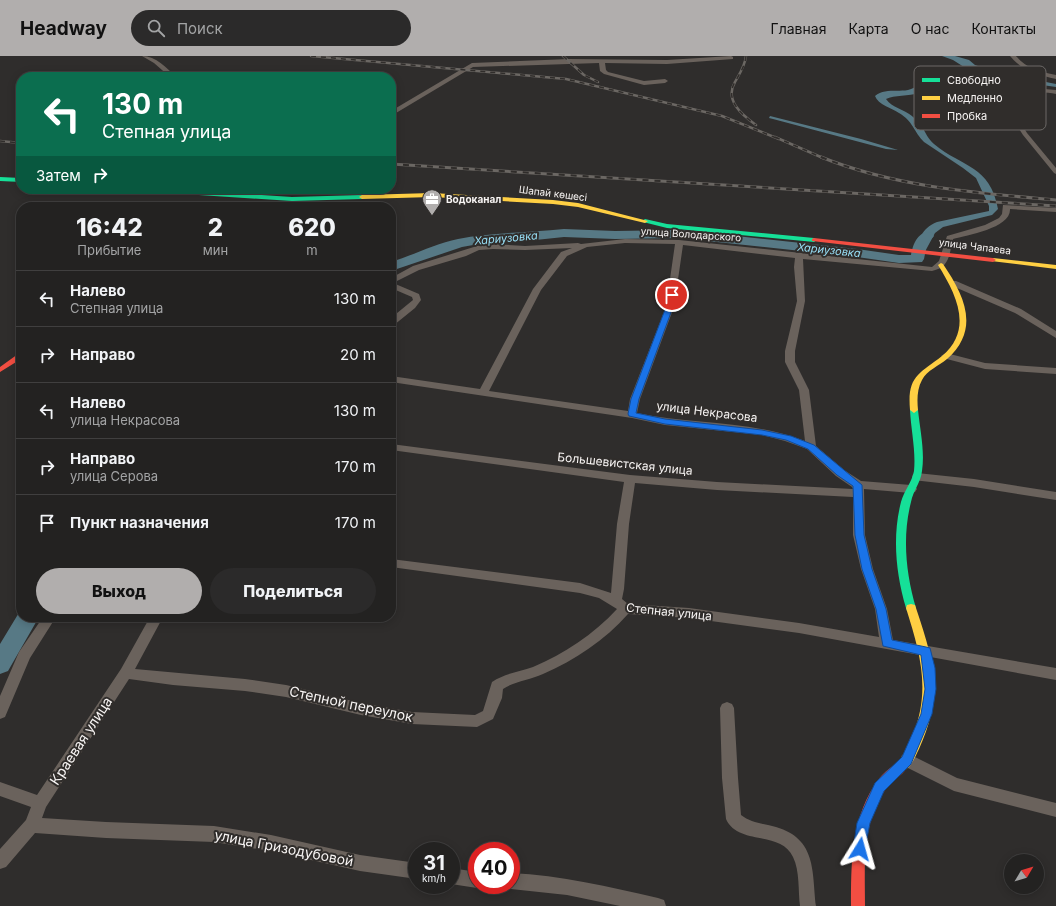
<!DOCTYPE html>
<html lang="ru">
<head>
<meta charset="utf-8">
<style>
  body { margin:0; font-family:Inter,sans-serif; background:#2b2a2a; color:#f1f3f6; height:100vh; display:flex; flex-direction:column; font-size:15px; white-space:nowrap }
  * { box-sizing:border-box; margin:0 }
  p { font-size:13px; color:#a3a4a5 }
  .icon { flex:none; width:22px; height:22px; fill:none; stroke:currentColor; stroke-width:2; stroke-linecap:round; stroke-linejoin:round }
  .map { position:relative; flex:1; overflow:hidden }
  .side { position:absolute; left:16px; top:146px; width:380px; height:420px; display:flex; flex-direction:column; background:#232221; border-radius:16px; box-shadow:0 2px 10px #0003,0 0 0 1px #403f3f }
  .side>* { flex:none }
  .guide { position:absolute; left:16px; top:16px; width:380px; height:122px; border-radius:16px; box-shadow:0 2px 10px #0003,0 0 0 1px #403f3f; background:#0b6e4f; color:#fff; overflow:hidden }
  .needle { width:26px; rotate:52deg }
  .controls { position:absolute; left:1004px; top:798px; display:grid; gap:8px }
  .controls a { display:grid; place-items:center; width:40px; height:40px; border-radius:50%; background:#232221; box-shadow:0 2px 10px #0003,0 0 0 1px #403f3f; font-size:20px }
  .speed { position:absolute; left:408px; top:786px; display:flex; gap:8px; font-size:20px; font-weight:700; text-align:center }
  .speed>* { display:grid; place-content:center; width:52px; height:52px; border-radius:50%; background:#232221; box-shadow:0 2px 10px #0003,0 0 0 1px #403f3f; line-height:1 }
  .speed small { font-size:10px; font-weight:400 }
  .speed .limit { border:6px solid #d22; background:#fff; color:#111 }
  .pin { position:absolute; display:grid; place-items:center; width:34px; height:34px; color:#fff; margin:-17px; border:2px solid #fff; border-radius:50%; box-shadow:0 1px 4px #0007 }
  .me { position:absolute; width:44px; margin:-22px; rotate:8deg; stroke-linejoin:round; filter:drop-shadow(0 0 3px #0008) }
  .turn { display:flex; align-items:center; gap:14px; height:84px; padding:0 20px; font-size:18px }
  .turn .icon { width:52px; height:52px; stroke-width:2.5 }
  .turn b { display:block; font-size:28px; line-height:34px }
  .then { display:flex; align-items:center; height:38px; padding:0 20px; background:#0003; gap:8px; font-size:15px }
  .eta { display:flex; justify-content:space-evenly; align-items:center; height:68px; text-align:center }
  .eta b { font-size:24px; font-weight:800; line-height:28px }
  .button { display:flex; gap:8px; margin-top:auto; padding:8px 20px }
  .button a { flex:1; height:46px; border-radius:24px; background:#b1aead; color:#111; font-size:16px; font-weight:800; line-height:46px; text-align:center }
  .button a+a { background:#2b2a2a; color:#f1f3f6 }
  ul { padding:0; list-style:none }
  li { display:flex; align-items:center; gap:12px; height:56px; padding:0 20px; border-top:1px solid #403f3f }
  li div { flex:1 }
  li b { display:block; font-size:15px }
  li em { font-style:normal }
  header { display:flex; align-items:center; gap:24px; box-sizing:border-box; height:56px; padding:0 20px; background:#b1aead; color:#111 }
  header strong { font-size:19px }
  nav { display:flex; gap:22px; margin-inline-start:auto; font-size:14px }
  .search { width:280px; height:36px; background:#2b2a2a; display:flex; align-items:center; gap:10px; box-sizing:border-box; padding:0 14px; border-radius:22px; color:#a3a4a5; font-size:15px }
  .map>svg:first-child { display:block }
</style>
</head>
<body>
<header>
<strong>Headway</strong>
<div class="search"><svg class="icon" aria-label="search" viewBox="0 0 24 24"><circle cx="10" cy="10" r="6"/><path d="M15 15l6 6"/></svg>Поиск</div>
<nav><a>Главная</a><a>Карта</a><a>О нас</a><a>Контакты</a></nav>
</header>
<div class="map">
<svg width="1056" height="850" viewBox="0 0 1056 850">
  <rect width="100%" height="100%" fill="#2f2d2c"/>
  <path fill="#577985" d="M942,0h13l14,4 6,5 17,6 64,13v3l-56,-8 -32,-9 -32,9c-7,4 -9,12 -17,14 -10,3 -25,2 -33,6 6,9 18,10 26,17 3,3 8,6 10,11 4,6 6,12 12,17 29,24 56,21 64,65l-6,6 -49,12 -8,6 -14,26 -8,-1c5,-16 7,-29 24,-36l52,-11v-5l-13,-28 -13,-10 -39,-26c-10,-10 -11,-21 -25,-29 -7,-5 -21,-8 -24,-17 9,-8 22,-4 33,-6 9,-2 13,-9 21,-13 11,-5 23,-7 35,-10l-11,-7z
    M770,60l91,23 37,11 -12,-1 -113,-30 -4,-1z"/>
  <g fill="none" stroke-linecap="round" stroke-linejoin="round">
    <path fill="#577985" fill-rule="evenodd" d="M564,173l51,2 64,-1 178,19 42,6h12c2,-11 7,-25 21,-22l2,3 -7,8 -3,15 -2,3 -23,1 -42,-6 -178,-19 -64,1 -51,-2 -38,4 -36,1 -28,5 -71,24v-9c22,-7 44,-18 67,-23 33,-7 71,-6 106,-10z
      M20,555l1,6h18l-31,54 -8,3v-30z"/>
    <path fill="#6a625c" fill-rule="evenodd" d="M142,0c14,0 25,12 34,21h-6l-16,-14z
      M731,0l2,1v2l-66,5 -62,-1 1,7 2,2 36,9 21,-2 3,2 -3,2 -21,2 -40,-11 -4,-3 -1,-8 -126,4 -82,49v-5l81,-48 97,-4 98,1z
      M1010,0h6c11,13 24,16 40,19v4c-18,-4 -34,-8 -46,-23z
      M1033,32l23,2v4c-15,-3 -43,-5 -42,18l13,21 29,35v6l-2,-1 -31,-38 -15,-23c-1,-14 13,-22 25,-24z
      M1003,149l53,3v4l-46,-3c1,19 -43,26 -57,30 -4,16 -3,28 -21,32l-129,-12 2,42 -10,50v11l14,28 7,56 28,24 17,11 50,4 4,1 2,3 -2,3 -4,1 -47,-4 1,46 8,34 14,40 6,31 163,28v12l-257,-47 -110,-15 -61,-4c-23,26 -53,46 -85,60 -13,6 -28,7 -40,15l-1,9 -9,21 -16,8 -65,-3 -51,-9 -75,-18 -41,-6 -72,-6 -44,-6 -83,128 -4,11 64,4 108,4 57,9 89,20 57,8v16l-57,-8 -89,-20 -57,-9 -108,-4 -71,-5 -29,34 -6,2v-20l26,-29 5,-13 -31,-11v-14l37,13 84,-126 29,-52h13l-28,52 110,10 41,6 75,18 51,9 63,3 8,-4 9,-29c13,-9 27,-10 41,-15 31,-13 61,-33 84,-58l-18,-11 -19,-5 -189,-26v-8l189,24 31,10 6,-69 7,-42 -233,-32v-6l239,31 87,7 136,7 -1,-2 -16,-11 -29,-27 -22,-8 -23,-6 -97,-10 -33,-7 -241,-36v-6l89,13 53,-100 28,-37 11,-4 -47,2 -32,-1 -14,1 -13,6 -47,14 -26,13 26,11 2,6 -6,8 -21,17 -3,1v-8l22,-18 -1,-3 -21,-9v-10l22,-12 64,-20 16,-2 32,2 53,-3 3,1 44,-5 54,1 253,27 7,-6 8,-25 38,-11 14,-7 3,-4zM625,187l50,1 -9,63 -36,92 -2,12 -139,-20 52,-101 26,-34 20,-9zM683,189l112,13 -1,9 3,34 -12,50v11l14,28 6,51c-53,-21 -112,-16 -168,-28l3,-14 34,-92zM635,427l82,7 136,7v38l8,34 14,40 4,28 -80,-14 -110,-15 -61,-4 -6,-5 2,-10 5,-65z
      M950,225h6l65,28 35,22v7l-41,-25 -65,-28 -1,-2z
      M946,297l39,10 71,5v6l-71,-5 -42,-11 -2,-2z
      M917,417l57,6 82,13v8l-82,-13 -61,-7 -1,-3 1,-3z
      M43,561h13l-26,41 -25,59 -5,2v-23l19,-44z
      M727,646l5,2 2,4 4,70 3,37c10,8 24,9 35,12 41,12 36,45 40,79h-16c-2,-15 0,-35 -7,-49 -12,-27 -55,-11 -67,-38l-4,-41 -2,-70 2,-4z
      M907,697l50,25 99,25v14l-102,-26 -52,-26 -2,-5 2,-5z
      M451,812l26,4v13l6,1 -6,2 -26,-4z
      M511,817c50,2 98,14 147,25l6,2 2,6h-46l-53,-11 -56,-6 -7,-4h7z"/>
    <path fill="#16e098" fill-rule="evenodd" d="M0,121l21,1v4l-21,-1z
      M135,133h30l127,8 70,-2 3,2 -3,2 -70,2 -154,-10z
      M645,163l22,5 147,14 3,2 -3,2 -147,-14 -24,-6 -1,-1z
      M914,351l4,3c2,20 7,41 4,61 -1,11 -9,20 -11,31 -9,35 -5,72 5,106l-1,3 -4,1 -4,-1 -1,-3c-10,-34 -14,-71 -5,-106 3,-11 11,-20 13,-31 2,-20 -3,-41 -4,-61z"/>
    <path fill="#ffcf43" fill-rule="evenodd" d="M432,137l121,7 25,3 70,18 -3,2 -67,-16 -25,-3 -121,-7 -70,2 -3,-2 3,-2z
      M993,202l63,7v4l-65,-8 -1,-1z
      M941,207l2,1c21,31 38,65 4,95 -8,7 -20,11 -25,21 -5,9 -5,20 -4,30l-4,3 -4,-3c-3,-34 9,-36 32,-54 32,-27 14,-62 -4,-91z
      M911,548l4,1 1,3c18,54 28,86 3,141 -4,8 -8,20 -18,23l-4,-1 -2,-4c2,-5 6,-8 9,-13 4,-6 7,-13 9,-19 18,-46 7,-82 -7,-127l1,-3z"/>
    <path fill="#f24e42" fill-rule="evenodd" d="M814,182l179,20 3,2 -3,2 -181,-21v-2z
      M18,298h3v5l-21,13v-5z
      M901,706l4,1 2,4c-3,7 -10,10 -15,15 -6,6 -11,13 -14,20 -16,31 -13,71 -13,104h-14c0,-41 0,-84 23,-120 6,-10 16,-20 27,-24z"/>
    <defs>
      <path id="rail-far1" d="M311,0l255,23 156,37 57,23
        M563,0l21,19 14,7
        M746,0c-1,10 -6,17 -11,26 -11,18 7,33 21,43
        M775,81l48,21
        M0,85l21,2"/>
      <path id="rail" d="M821,101c74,30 156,36 235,43
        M391,108l665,42"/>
    </defs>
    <use href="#rail-far1" stroke="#6b6763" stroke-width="2.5"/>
    <use href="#rail" stroke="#6b6763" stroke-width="3"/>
    <use href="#rail-far1" stroke="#302d2b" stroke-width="1.5" stroke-dasharray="5" stroke-linecap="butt"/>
    <use href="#rail" stroke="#302d2b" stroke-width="2" stroke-dasharray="6" stroke-linecap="butt"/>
  </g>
  <path fill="#1a73e8" stroke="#114b97" d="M670,237l6,2 -3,12 -34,92 -3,14 29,6 97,11 29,6 23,9 48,40 2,50 8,34 14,40 6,31 34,7 4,1 5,20 1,21 -4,25 -21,50 -27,27 -14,32 -6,31 -4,1 -5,-1 -2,-5 4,-26 18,-40 27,-26 19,-43 4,-25 -4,-34 -38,-9 -7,-37 -14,-40 -7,-34 -2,-49 -16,-11 -29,-26 -22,-9 -24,-5 -97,-11 -36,-8 -1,-2 3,-15 35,-92z"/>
  <defs>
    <symbol id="office-pin" viewBox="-11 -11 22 30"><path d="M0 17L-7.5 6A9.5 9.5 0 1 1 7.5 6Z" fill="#b1aead" stroke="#302d2b"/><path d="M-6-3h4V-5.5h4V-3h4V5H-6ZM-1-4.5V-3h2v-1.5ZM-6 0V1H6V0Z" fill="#fff"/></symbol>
  </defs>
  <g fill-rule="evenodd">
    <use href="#office-pin" x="421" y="132" width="22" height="30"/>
  </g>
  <g text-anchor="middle" stroke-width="4" stroke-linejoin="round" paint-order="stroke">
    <g font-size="10" fill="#f7f4f3" stroke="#302d2b">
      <text transform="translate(553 137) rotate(7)" y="4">Шапай көшесі</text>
      <text transform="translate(691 178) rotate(4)" y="4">улица Володарского</text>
      <text transform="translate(975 190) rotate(7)" y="4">улица Чапаева</text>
    </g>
    <g font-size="10" font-weight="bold" fill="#f7f4f3" stroke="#302d2b" text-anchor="start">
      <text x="446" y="147">Водоканал</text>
    </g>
    <g font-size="11" font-style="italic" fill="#97def5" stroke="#302d2b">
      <text transform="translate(506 182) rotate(-5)" y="4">Хариузовка</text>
      <text transform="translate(829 194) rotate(6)" y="4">Хариузовка</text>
    </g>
    <g font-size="12" fill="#f7f4f3" stroke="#302d2b">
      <text transform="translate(707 356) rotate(7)" y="4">улица Некрасова</text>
      <text transform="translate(625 408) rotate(6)" y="4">Большевистская улица</text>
      <text transform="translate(669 556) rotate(6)" y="4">Степная улица</text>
    </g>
    <g font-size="14" fill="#f7f4f3" stroke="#302d2b">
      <text transform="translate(351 648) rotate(12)" y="5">Степной переулок</text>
      <text transform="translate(81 685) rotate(-57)" y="5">Краевая улица</text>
      <text transform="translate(284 792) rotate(11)" y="5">улица Гризодубовой</text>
    </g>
  </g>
  <rect x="914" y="10" width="132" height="64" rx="6" fill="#302d2b" stroke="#6c6967" stroke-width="1"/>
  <rect x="922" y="22" width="18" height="4" fill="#16e098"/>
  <rect x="922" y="40" width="18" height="4" fill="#ffcf43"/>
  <rect x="922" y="58" width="18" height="4" fill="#f24e42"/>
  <g font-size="11" fill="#f7f4f3">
    <text x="947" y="28">Свободно</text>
    <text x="947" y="46">Медленно</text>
    <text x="947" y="64">Пробка</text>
  </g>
</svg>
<div class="controls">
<a><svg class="needle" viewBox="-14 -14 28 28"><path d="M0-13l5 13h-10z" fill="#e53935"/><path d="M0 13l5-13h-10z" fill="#a3a4a5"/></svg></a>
</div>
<div class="speed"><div>31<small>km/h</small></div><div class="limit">40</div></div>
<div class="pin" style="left:672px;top:239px;background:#d93025"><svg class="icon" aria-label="arrive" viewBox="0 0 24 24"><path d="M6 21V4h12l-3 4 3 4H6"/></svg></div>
<svg class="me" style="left:860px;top:793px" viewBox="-20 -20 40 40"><path d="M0-17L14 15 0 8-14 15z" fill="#1a73e8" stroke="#fff" stroke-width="4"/></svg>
<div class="guide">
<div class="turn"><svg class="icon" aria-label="left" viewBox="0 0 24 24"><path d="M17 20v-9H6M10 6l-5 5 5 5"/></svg><div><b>130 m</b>Степная улица</div></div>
<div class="then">Затем<svg class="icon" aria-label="right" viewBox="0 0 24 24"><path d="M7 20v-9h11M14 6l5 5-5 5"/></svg></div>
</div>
<section class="side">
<div class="eta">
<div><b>16:42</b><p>Прибытие</p></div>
<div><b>2</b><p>мин</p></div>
<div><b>620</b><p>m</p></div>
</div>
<ul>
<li><svg class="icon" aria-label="left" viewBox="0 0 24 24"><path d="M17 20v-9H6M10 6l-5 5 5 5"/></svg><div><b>Налево</b><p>Степная улица</p></div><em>130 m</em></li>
<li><svg class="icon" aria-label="right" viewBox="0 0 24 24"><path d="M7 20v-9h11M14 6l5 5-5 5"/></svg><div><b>Направо</b></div><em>20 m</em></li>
<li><svg class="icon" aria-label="left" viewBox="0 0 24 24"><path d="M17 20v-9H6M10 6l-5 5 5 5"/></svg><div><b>Налево</b><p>улица Некрасова</p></div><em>130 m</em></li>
<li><svg class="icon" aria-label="right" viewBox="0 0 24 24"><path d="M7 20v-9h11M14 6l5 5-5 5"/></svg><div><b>Направо</b><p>улица Серова</p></div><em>170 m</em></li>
<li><svg class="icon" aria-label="arrive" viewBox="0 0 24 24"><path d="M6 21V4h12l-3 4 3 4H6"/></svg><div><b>Пункт назначения</b></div><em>170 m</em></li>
</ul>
<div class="button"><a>Выход</a><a>Поделиться</a></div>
</section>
</div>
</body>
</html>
